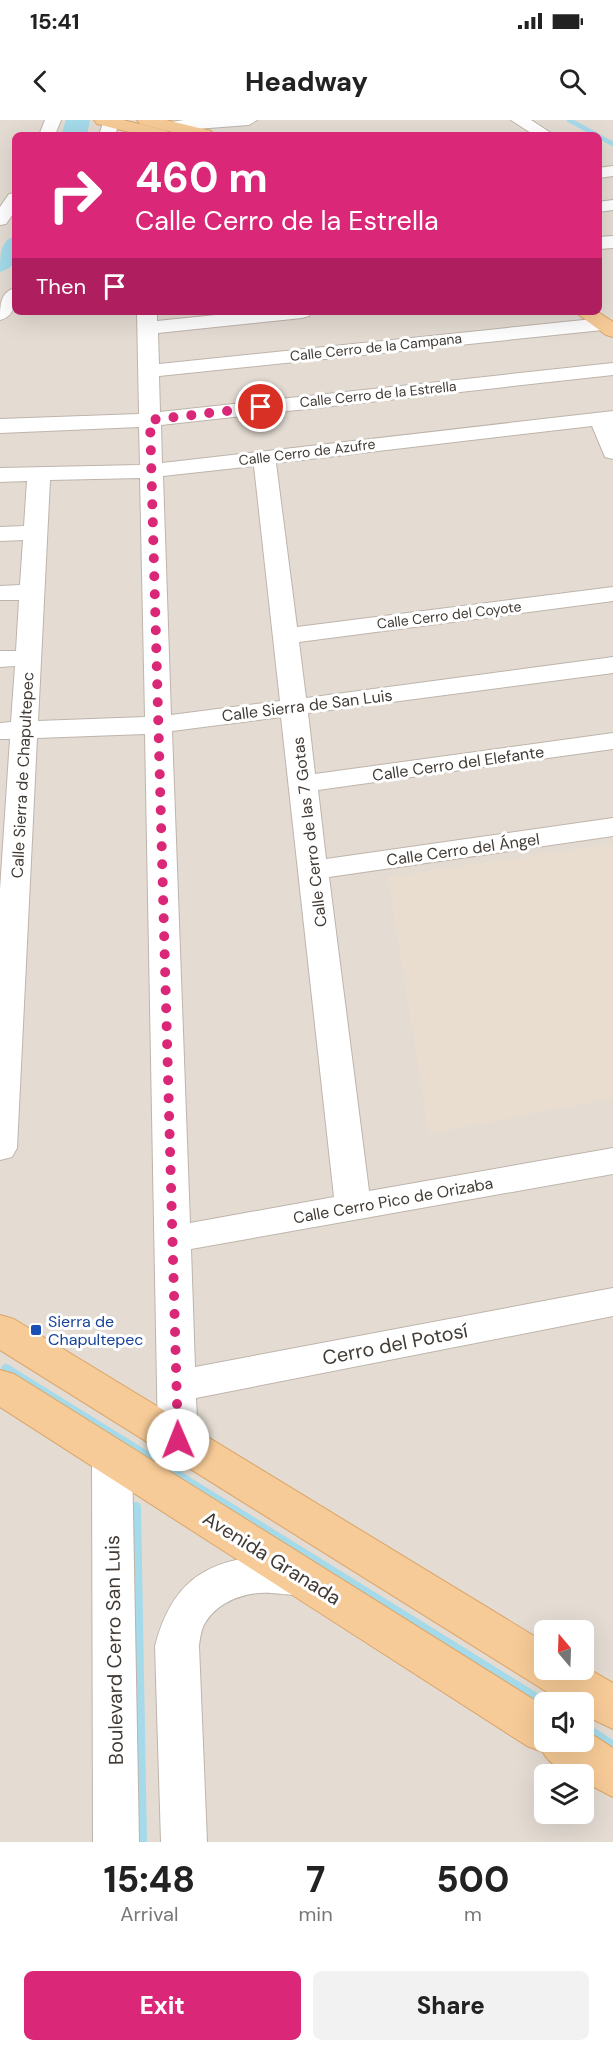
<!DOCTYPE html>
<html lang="en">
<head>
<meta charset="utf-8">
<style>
  body { margin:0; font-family:"DM Sans",sans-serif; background:#f2f2f2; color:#222; height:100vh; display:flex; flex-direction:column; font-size:22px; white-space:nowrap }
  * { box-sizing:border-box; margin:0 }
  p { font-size:20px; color:#767676 }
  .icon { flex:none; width:33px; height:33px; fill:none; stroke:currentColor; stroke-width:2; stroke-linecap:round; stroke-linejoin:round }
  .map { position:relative; height:1722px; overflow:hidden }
  .panel { display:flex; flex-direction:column; background:#fff; flex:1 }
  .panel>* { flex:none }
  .guide { position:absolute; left:12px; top:12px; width:590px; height:183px; border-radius:9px; box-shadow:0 6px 24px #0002; background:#db2777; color:#fff; overflow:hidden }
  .needle { width:39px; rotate:341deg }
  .fabs { position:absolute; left:534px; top:1500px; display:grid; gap:12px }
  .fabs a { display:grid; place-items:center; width:60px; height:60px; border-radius:9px; background:#fff; box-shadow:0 6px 24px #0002; font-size:30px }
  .pin { position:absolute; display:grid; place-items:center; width:51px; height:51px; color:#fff; margin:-26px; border:3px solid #fff; border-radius:50%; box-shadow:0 2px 6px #0007 }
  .me { position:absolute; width:66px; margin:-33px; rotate:359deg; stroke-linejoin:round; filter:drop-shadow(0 0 4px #0008) }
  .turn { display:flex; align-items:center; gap:21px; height:126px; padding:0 24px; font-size:27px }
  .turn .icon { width:78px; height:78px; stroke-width:2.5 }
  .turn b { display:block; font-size:42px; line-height:51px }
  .then { display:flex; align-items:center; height:57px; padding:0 24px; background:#0003; gap:12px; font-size:22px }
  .eta { display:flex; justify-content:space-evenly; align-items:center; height:102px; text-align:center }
  .eta b { font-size:36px; font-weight:800; line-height:42px }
  .button { display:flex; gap:12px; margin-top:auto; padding:12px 24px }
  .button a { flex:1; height:69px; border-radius:9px; background:#db2777; color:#fff; font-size:24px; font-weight:800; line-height:69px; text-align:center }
  .button a+a { background:#f2f2f2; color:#222 }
  .status { display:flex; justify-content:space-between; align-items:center; height:42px; padding:0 30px; background:#fff; direction:ltr }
  .status svg { height:16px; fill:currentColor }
  header { display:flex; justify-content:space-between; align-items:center; height:78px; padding:0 24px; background:#fff; font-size:27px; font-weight:800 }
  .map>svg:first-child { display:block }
</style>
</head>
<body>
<div class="status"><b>15:41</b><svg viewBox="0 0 49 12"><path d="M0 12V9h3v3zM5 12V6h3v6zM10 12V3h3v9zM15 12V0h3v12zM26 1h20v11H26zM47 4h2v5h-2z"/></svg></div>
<header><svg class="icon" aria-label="back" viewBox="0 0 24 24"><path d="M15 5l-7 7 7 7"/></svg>Headway<svg class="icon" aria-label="search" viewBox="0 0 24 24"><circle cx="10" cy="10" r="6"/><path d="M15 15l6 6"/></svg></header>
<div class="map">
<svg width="613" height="1722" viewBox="0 0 613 1722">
  <rect width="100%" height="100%" fill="#f1ebe4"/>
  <path fill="#e4dcd3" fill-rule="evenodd" d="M0,0h613v1722h-613zM15,15h583v177h-583zM544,1510h40v40h-40zM544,1582h40v40h-40zM544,1654h40v40h-40z"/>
  <path fill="#e9ddcf" d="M613,724v254l-184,36 -41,-257z"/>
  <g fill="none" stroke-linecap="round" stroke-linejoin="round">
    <path stroke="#a4daea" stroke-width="4.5" d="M569,0l28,15
      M598,16l15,8"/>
    <path stroke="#a4daea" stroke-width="10" d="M6,1249l538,334
      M136,1387l6,335
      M584,1607l29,19"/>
    <path fill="#a4daea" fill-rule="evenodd" d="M66,0h24l-3,15h-26z
      M15,116c0,17 6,30 -15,36 0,-18 0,-31 15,-36z"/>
    <defs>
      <path id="minor" d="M45,0h16l-6,15h-16z
        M104,0h16l-5,15h-16z
        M184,0h73l-8,5 -79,6 -8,-5 2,-3z
        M511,0h20l23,15h-20z
        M613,46v10l-15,2v-10z
        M15,73v18l-9,13 -6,1v-18l9,-13z
        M613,80v10l-15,2v-10z
        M613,116v12l-15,1v-12z
        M15,168c0,14 1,28 -15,32 0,-14 0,-28 15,-32z
        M137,192h20v9l88,-9h67l-3,4 -7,2 -144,15 1,31 444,-46 7,2 3,4 -3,4 -7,2 -444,46 1,36 453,-49v12l-452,50 1,38 451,-52v48l-8,-2 -13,-31 -316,37 21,164 316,-40v14l-314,41 7,56 307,-41v16l-305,40 7,61 298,-41v16l-295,41 8,69 287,-41v18l-284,41 40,314 244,-43v26l-422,75 4,118 418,-79v28l-417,82 2,42 -6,12 -14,4 -14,-4 -6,-12 -13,-706 -108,4 -20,410 -5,9 -12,3v-270l10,-151h-10v-16l11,-1 4,-56 -15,1v-16h16l3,-51h-19v-14l20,-1 3,-45 -23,1v-14l24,-1 3,-45 -27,1v-14l140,-3 -1,-38 -139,6v-14l139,-5zM254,346l26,235 -109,14 -8,-239zM140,358l5,239 -107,4 12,-241zM281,597l53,480 -144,26 -18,-492z
        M112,1320l14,5 6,12 7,385h-46l-1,-385 6,-12z
        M266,1436l37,4 15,5 6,13 -6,13c-19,7 -28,3 -47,2 -24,-2 -53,8 -66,30 -4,6 -5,16 -6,23l8,196h-46l-6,-196c16,-61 48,-86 111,-90z"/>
      <path id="major" d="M94,0h29l44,11 3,4h-29l-44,-11z
        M137,0h29l45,11 3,4h-30l-44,-11z
        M575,192h23l15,10v15l-7,-2z
        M0,1195l14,4 530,323v28h40v-4l29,17v46l-29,-14v-13h-21l-563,-352z
        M0,1250l14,4 530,332v36h40v-13l29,19v49l-29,-15v-8c-14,0 -35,-8 -41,-22l-16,-6 -527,-339z"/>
    </defs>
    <use href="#minor" stroke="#beb4ab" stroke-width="2"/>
    <use href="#major" stroke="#daa569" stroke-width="2"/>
    <use href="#minor" fill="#fff" fill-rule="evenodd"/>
    <use href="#major" fill="#f7cb97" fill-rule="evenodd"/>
  </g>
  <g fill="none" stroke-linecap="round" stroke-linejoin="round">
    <path stroke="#db2777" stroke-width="10" stroke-dasharray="0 18" d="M178,1320l-28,-1020 111,-13"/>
  </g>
  <rect fill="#1a4fb4" stroke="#fff" stroke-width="2" x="30" y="1204" width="12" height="12" rx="3"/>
  <g text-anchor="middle" stroke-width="6" stroke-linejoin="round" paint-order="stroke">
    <g font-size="14" fill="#423b35" stroke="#fff">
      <text transform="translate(376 227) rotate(-6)" y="5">Calle Cerro de la Campana</text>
      <text transform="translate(378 274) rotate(-6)" y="5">Calle Cerro de la Estrella</text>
      <text transform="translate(307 332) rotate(-7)" y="5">Calle Cerro de Azufre</text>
      <text transform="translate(449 495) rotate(-7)" y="5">Calle Cerro del Coyote</text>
    </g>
    <g font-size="16" fill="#423b35" stroke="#fff">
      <text transform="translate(307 585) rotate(-7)" y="6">Calle Sierra de San Luis</text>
      <text transform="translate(458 643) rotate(-8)" y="6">Calle Cerro del Elefante</text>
      <text transform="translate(22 655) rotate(-87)" y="6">Calle Sierra de Chapultepec</text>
      <text transform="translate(309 712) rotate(-97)" y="6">Calle Cerro de las 7 Gotas</text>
      <text transform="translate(463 729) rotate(-8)" y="6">Calle Cerro del Ángel</text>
      <text transform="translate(393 1080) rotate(-10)" y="6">Calle Cerro Pico de Orizaba</text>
    </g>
    <g font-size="16" fill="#164399" stroke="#fff" text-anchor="start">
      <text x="48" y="1207">Sierra de<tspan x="48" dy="18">Chapultepec</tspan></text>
    </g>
    <g font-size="20" fill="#423b35" stroke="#fff">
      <text transform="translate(395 1224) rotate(-11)" y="7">Cerro del Potosí</text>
      <text transform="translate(272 1438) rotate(32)" y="7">Avenida Granada</text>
      <text transform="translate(114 1530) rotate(-91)" y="7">Boulevard Cerro San Luis</text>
    </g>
  </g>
</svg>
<div class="fabs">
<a><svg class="needle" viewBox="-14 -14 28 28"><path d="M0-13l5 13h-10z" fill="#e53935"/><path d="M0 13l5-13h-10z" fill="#767676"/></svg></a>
<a><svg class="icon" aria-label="sound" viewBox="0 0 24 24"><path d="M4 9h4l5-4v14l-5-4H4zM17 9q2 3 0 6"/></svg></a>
<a><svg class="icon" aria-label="layers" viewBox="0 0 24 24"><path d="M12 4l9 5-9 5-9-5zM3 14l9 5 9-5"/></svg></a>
</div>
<div class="pin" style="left:261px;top:287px;background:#d93025"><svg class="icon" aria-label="arrive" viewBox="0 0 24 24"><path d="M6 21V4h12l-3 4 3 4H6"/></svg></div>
<svg class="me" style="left:178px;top:1320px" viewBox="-20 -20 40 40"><circle r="19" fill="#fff"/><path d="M0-13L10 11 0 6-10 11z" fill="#db2777"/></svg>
<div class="guide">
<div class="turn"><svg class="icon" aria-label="right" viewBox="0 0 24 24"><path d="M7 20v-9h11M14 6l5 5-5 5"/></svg><div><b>460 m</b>Calle Cerro de la Estrella</div></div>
<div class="then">Then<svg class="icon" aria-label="arrive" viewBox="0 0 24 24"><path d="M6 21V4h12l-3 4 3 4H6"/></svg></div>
</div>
</div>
<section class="panel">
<div class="eta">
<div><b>15:48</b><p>Arrival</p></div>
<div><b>7</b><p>min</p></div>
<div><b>500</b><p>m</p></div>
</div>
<div class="button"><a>Exit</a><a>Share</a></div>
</section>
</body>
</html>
